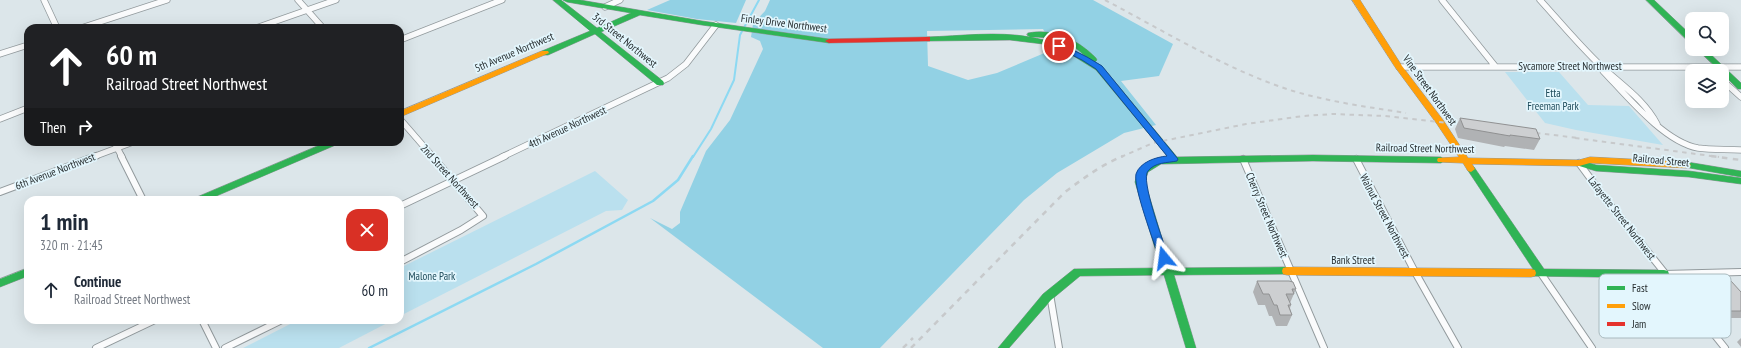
<!DOCTYPE html>
<html lang="en">
<head>
<meta charset="utf-8">
<style>
  body { margin:0; font-family:"PT Sans Narrow",sans-serif; background:#f6f6f7; color:#1f2937; height:100vh; display:flex; flex-direction:column; font-size:15px; white-space:nowrap }
  * { box-sizing:border-box; margin:0 }
  p { font-size:13px; color:#747a83 }
  .icon { flex:none; width:22px; height:22px; fill:none; stroke:currentColor; stroke-width:2; stroke-linecap:round; stroke-linejoin:round }
  .map { position:relative; flex:1; overflow:hidden }
  .details { position:absolute; left:24px; top:196px; width:380px; height:128px; display:flex; flex-direction:column; background:#fff; border-radius:12px; box-shadow:0 4px 16px #0002 }
  .details>* { flex:none }
  .banner { position:absolute; left:24px; top:24px; width:380px; height:122px; border-radius:12px; box-shadow:0 4px 16px #0002; background:#202124; color:#fff; overflow:hidden }
  .tools { position:absolute; left:1685px; top:12px; display:grid; gap:8px }
  .tools a { display:grid; place-items:center; width:44px; height:44px; border-radius:8px; background:#fff; box-shadow:0 4px 16px #0002; font-size:20px }
  .pin { position:absolute; display:grid; place-items:center; width:34px; height:34px; color:#fff; margin:-17px; border:2px solid #fff; border-radius:50%; box-shadow:0 1px 4px #0007 }
  .me { position:absolute; width:44px; margin:-22px; rotate:344deg; stroke-linejoin:round; filter:drop-shadow(0 0 3px #0008) }
  .turn { display:flex; align-items:center; gap:14px; height:84px; padding:0 16px; font-size:18px }
  .turn .icon { width:52px; height:52px; stroke-width:2.5 }
  .turn b { display:block; font-size:28px; line-height:34px }
  .then { display:flex; align-items:center; height:38px; padding:0 16px; background:#0003; gap:8px; font-size:15px }
  .round { display:grid; place-items:center; flex:none; width:42px; height:42px; border-radius:12px; background:#f6f6f7 }
  .overview { display:flex; align-items:center; justify-content:space-between; height:68px; padding:0 16px }
  h1 { font-size:24px; font-weight:800; line-height:30px }
  ul { padding:0; list-style:none }
  li { display:flex; align-items:center; gap:12px; height:52px; padding:0 16px }
  li div { flex:1 }
  li b { display:block; font-size:15px }
  li em { font-style:normal }
  .map>svg:first-child { display:block }
</style>
</head>
<body>
<div class="map">
<svg width="1741" height="348" viewBox="0 0 1741 348">
  <rect width="100%" height="100%" fill="#dce6ea"/>
  <path fill="#bae0ee" d="M1505,72h54l29,33 41,1 34,39 -87,-15 -31,-7z
    M595,171l33,29 -6,10 -16,1 -206,105v-48z
    M298,320h95l-54,28h-96z"/>
  <path fill="#92d1e4" fill-rule="evenodd" d="M670,0h76l-10,23 -39,-4 -50,-9z
    M770,0h323l80,44 -14,32 -38,5 35,44 -32,8 -67,40 -33,27 -144,148h-57l-173,-130 22,11 8,-6v-11l26,-61 24,-31 33,-71 -3,-8 -9,-4 2,-13 12,-13zM1043,29l11,20 -57,24 -29,7 -40,-14 -1,-35z"/>
  <g fill="none" stroke-linecap="round" stroke-linejoin="round">
    <path stroke="#8dd9f2" stroke-width="2" d="M693,157l18,-28 23,-49 6,-45 19,-35"/>
    <path stroke="#8dd9f2" stroke-width="2.5" d="M369,348l167,-84 117,-63 25,-21 15,-24"/>
    <defs>
      <path id="street-far1" d="M44,0l13,28
        M298,0l25,28
        M1442,0l53,66
        M1540,0c20,22 39,45 60,65 20,19 44,34 57,59
        M605,7l15,-7
        M81,28l86,-28
        M256,28l80,-28
        M400,40l102,-40
        M0,54l28,-9
        M1601,66l2,5c23,24 61,71 95,77 14,2 29,1 43,2
        M1399,67h342
        M1722,80l19,17
        M0,119l28,-11
        M400,119l33,38
        M114,142l8,15
        M93,157l40,-15
        M502,157l166,-79 18,-14 30,-39"/>
      <path id="street" d="M121,156l22,44
        M1243,159l81,189
        M1356,159l59,113 43,76
        M1579,163l28,38 118,147
        M0,192l96,-36
        M400,206l105,-50
        M400,262l61,-32 22,-14 -51,-60
        M1540,272l52,76
        M1664,274l77,-2
        M1050,294l9,54
        M202,320l14,28
        M96,348l59,-28
        M225,348l57,-28"/>
      <path id="fast" d="M553,0h8l36,28 34,-15 -64,-11 -4,-2h17l122,21 127,18 4,2 -4,2 -127,-18 -62,-10 -39,17 62,49 1,2 -1,2h-6l-62,-51 -47,21h-6l-1,-2 1,-2 48,-20z
        M1646,0h8l38,36v6h-3z
        M1028,33c27,-5 50,7 68,25l1,2 -2,2 7,4 75,91 136,-2 128,2 4,3 -4,3 -128,-2 -152,3 -13,8 -3,10 26,86 116,-1 4,1 1,3 -1,3 -117,1 22,73h-10l-22,-73 -84,1 -29,24 -42,48h-11l45,-54 31,-25 87,-1 -26,-86c4,-16 16,-25 33,-25l-72,-87 -29,-18 -24,-8 -33,-4 -83,1 -4,-2 4,-2c34,-1 69,-6 103,0l-3,-2zM1031,37c22,0 38,3 54,19l-23,-12z
        M1697,49h8l36,34v6h-3l-16,-16v-2h-2z
        M327,142h12l-1,2 -131,56h-14l2,-2z
        M1579,160l17,5 93,6 52,7v6l-52,-7 -93,-6 -20,-6 -1,-2z
        M1687,162l54,9v6l-57,-10 -1,-2 1,-2z
        M1471,166l3,1 70,102 120,1 4,1 1,3 -1,3 -4,1 -137,-2 -1,-3 1,-3 6,-1 -66,-100z
        M28,268v8l-28,11v-8z"/>
      <path id="slow" d="M1352,0h8l42,66 41,54 25,38 111,2 11,-3 97,5 4,3 -4,3 -97,-5 -11,3 -107,-2 3,5 -4,3 -3,-1 -5,-8 -25,-1 -1,-2 1,-2 21,-1 -22,-33 -42,-57z
        M542,51h6l1,2 -149,64v-6z
        M1287,267l244,2 4,1 1,3 -1,3 -4,1 -244,-2 -4,-1 -1,-3 1,-3z"/>
      <path id="jam" d="M927,37h3v4l-101,2 -4,-2 4,-2z"/>
    </defs>
    <use href="#street-far1" stroke="#929a9d" stroke-width="7"/>
    <use href="#street" stroke="#929a9d" stroke-width="8"/>
    <use href="#fast" stroke="#929a9d" stroke-width="1"/>
    <use href="#slow" stroke="#929a9d" stroke-width="1"/>
    <use href="#jam" stroke="#929a9d" stroke-width="1"/>
    <use href="#street-far1" stroke="#fafbfc" stroke-width="5.5"/>
    <use href="#street" stroke="#fafbfc" stroke-width="6"/>
    <use href="#fast" fill="#30b455" fill-rule="evenodd"/>
    <use href="#slow" fill="#ff9f0a" fill-rule="evenodd"/>
    <use href="#jam" fill="#e5322d" fill-rule="evenodd"/>
    <path stroke="#c7c9cb" stroke-width="2" stroke-dasharray="4.5 4.5" stroke-linecap="butt" d="M1105,0c59,31 124,71 188,91 37,11 75,16 113,22
      M1527,132l52,6
      M1575,138l144,19
      M1121,157l32,-14 93,-19 57,-8 30,-2 52,2 82,9"/>
    <path stroke="#c7c9cb" stroke-width="2.5" stroke-dasharray="5.5 5.5" stroke-linecap="butt" d="M1711,156l30,4
      M903,348l10,-10
      M911,348l154,-156c19,-14 36,-27 58,-36"/>
  </g>
  <path fill="#b0b2b4" d="M1460,118l80,21 -6,11 -29,-4 -1,1 -46,-9 -3,-9z
    M1257,281l39,8 -6,14 1,2 -1,3 2,7 -5,11h-11l-4,-10h-3l-4,-11h-7l-5,-13z
    M1698,281l43,11v26h-24l-25,-30z
    M1741,338v9l-4,-5z"/>
  <path fill="#cdcfd1" stroke="#909192" d="M1460,118l76,11 4,10 -30,-4v1l-46,-8z
    M1257,281h32l4,1 3,7h-4l2,5h-8l5,11h-3l4,10h-12l-3,-10h-3l-5,-11h-6z
    M1698,281h33l10,11v19h-17z"/>
  <path fill="#1a73e8" stroke="#114b97" d="M1059,43l28,14 15,9 76,93 -1,2c-10,2 -22,1 -29,10 -8,8 16,73 21,87l-2,2h-7l-1,-2c-5,-16 -26,-71 -23,-84 4,-12 20,-17 31,-18l-71,-87 -14,-9 -26,-13 -1,-1z"/>
  <g text-anchor="middle" stroke-width="3.5" stroke-linejoin="round" paint-order="stroke">
    <g font-size="11" fill="#262d2f" stroke="#e3f6fd">
      <text transform="translate(784 23) rotate(7)" y="4">Finley Drive Northwest</text>
      <text transform="translate(625 40) rotate(39)" y="4">3rd Street Northwest</text>
      <text transform="translate(514 52) rotate(-23)" y="4">5th Avenue Northwest</text>
      <text x="1570" y="70">Sycamore Street Northwest</text>
      <text transform="translate(1430 90) rotate(54)" y="4">Vine Street Northwest</text>
      <text transform="translate(567 127) rotate(-25)" y="4">4th Avenue Northwest</text>
      <text transform="translate(1425 148) rotate(1)" y="4">Railroad Street Northwest</text>
      <text transform="translate(1661 160) rotate(5)" y="4">Railroad Street</text>
      <text transform="translate(55 171) rotate(-21)" y="4">6th Avenue Northwest</text>
      <text transform="translate(450 176) rotate(48)" y="4">2nd Street Northwest</text>
      <text transform="translate(1267 215) rotate(67)" y="4">Cherry Street Northwest</text>
      <text transform="translate(1385 216) rotate(62)" y="4">Walnut Street Northwest</text>
      <text transform="translate(1622 218) rotate(52)" y="4">Lafayette Street Northwest</text>
      <text x="1353" y="264">Bank Street</text>
    </g>
    <g font-size="11" fill="#1e4b5a" stroke="#e3f6fd">
      <text x="1553" y="97">Etta<tspan x="1553" dy="13">Freeman Park</tspan></text>
      <text x="432" y="280">Malone Park</text>
    </g>
  </g>
  <rect x="1599" y="274" width="132" height="64" rx="6" fill="#e3f6fd" stroke="#aababf" stroke-width="1"/>
  <rect x="1607" y="286" width="18" height="4" fill="#30b455"/>
  <rect x="1607" y="304" width="18" height="4" fill="#ff9f0a"/>
  <rect x="1607" y="322" width="18" height="4" fill="#e5322d"/>
  <g font-size="11" fill="#262d2f">
    <text x="1632" y="292">Fast</text>
    <text x="1632" y="310">Slow</text>
    <text x="1632" y="328">Jam</text>
  </g>
</svg>
<div class="tools">
<a><svg class="icon" aria-label="search" viewBox="0 0 24 24"><circle cx="10" cy="10" r="6"/><path d="M15 15l6 6"/></svg></a>
<a><svg class="icon" aria-label="layers" viewBox="0 0 24 24"><path d="M12 4l9 5-9 5-9-5zM3 14l9 5 9-5"/></svg></a>
</div>
<div class="pin" style="left:1059px;top:46px;background:#d93025"><svg class="icon" aria-label="arrive" viewBox="0 0 24 24"><path d="M6 21V4h12l-3 4 3 4H6"/></svg></div>
<svg class="me" style="left:1164px;top:258px" viewBox="-20 -20 40 40"><path d="M0-17L14 15 0 8-14 15z" fill="#1a73e8" stroke="#fff" stroke-width="4"/></svg>
<div class="banner">
<div class="turn"><svg class="icon" aria-label="ahead" viewBox="0 0 24 24"><path d="M12 20V5M6 11l6-6 6 6"/></svg><div><b>60 m</b>Railroad Street Northwest</div></div>
<div class="then">Then<svg class="icon" aria-label="right" viewBox="0 0 24 24"><path d="M7 20v-9h11M14 6l5 5-5 5"/></svg></div>
</div>
<section class="details">
<div class="overview"><div><h1>1 min</h1><p>320 m · 21:45</p></div><a class="round" style="background:#d93025;color:#fff"><svg class="icon" aria-label="close" viewBox="0 0 24 24"><path d="M6 6l12 12M18 6L6 18"/></svg></a></div>
<ul>
<li><svg class="icon" aria-label="ahead" viewBox="0 0 24 24"><path d="M12 20V5M6 11l6-6 6 6"/></svg><div><b>Continue</b><p>Railroad Street Northwest</p></div><em>60 m</em></li>
</ul>
</section>
</div>
</body>
</html>
